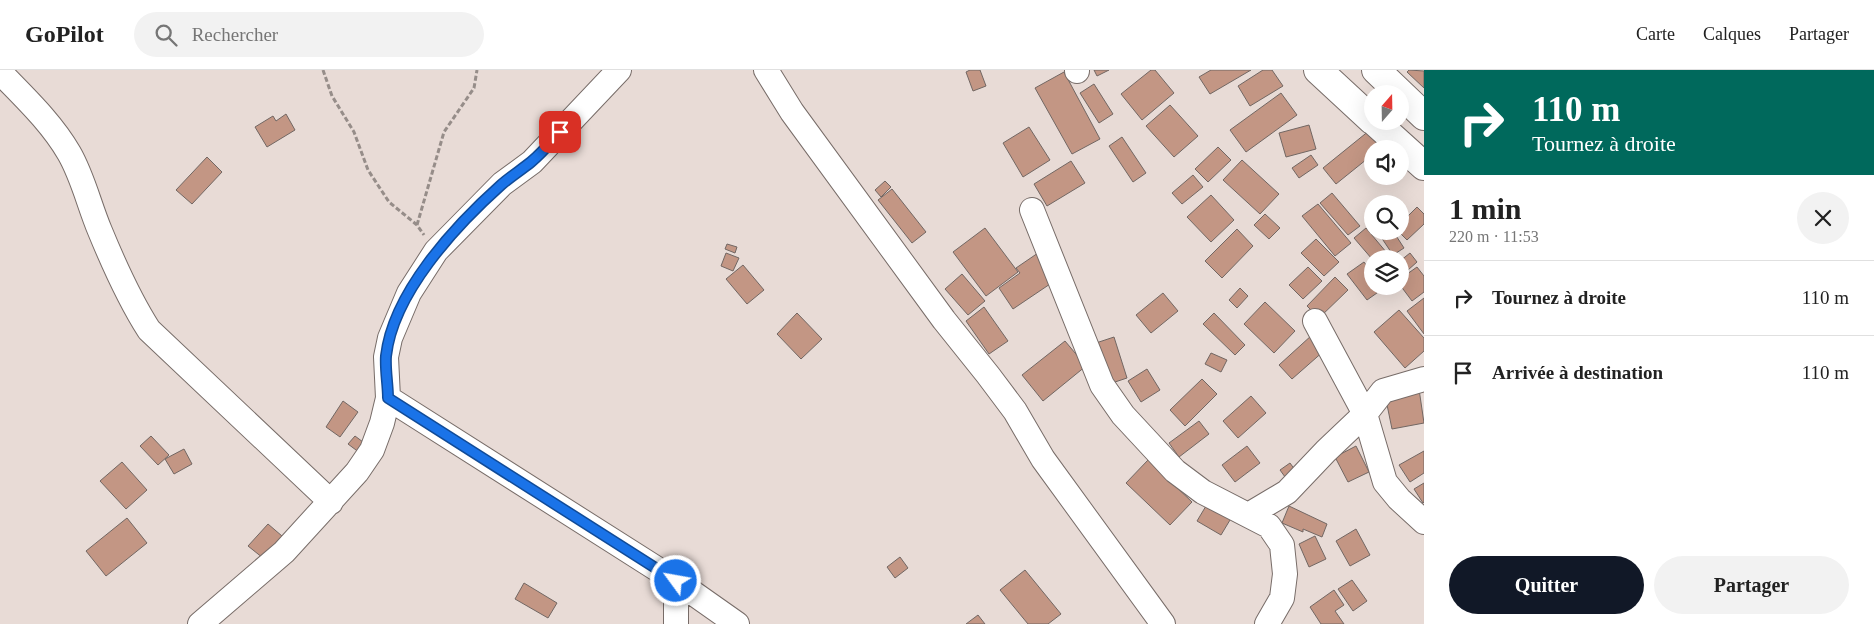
<!DOCTYPE html>
<html lang="fr">
<head>
<meta charset="utf-8">
<style>
  body { margin:0; font-family:Georgia,serif; background:#f2f2f2; color:#222; height:100vh; display:flex; flex-direction:column; font-size:19px; white-space:nowrap }
  * { box-sizing:border-box; margin:0 }
  p { font-size:16px; color:#767676 }
  .icon { flex:none; width:28px; height:28px; fill:none; stroke:currentColor; stroke-width:2; stroke-linecap:round; stroke-linejoin:round }
  .map { position:relative; flex:1; overflow:hidden }
  .sheet { display:flex; flex-direction:column; background:#fff; width:450px }
  .sheet>* { flex:none }
  .hud { background:#00695c; color:#fff; overflow:hidden }
  .needle { width:32px; rotate:20deg }
  .controls { position:absolute; left:1364px; top:15px; display:grid; gap:10px }
  .controls a { display:grid; place-items:center; width:45px; height:45px; border-radius:50%; background:#fff; box-shadow:0 5px 20px #0002; font-size:25px }
  .pin { position:absolute; display:grid; place-items:center; width:42px; height:42px; color:#fff; margin:-21px; border-radius:10px; box-shadow:0 2px 8px #0006 }
  .me { position:absolute; width:55px; margin:-28px; rotate:302deg; stroke-linejoin:round; filter:drop-shadow(0 0 4px #0008) }
  .turn { display:flex; align-items:center; gap:18px; height:105px; padding:0 25px; font-size:22px }
  .turn .icon { width:65px; height:65px; stroke-width:2.5 }
  .turn b { display:block; font-size:35px; line-height:42px }
  .round { display:grid; place-items:center; flex:none; width:52px; height:52px; border-radius:26px; background:#f2f2f2 }
  .headline { display:flex; align-items:center; justify-content:space-between; height:85px; padding:0 25px }
  h1 { font-size:30px; font-weight:700; line-height:38px }
  .cta { display:flex; gap:10px; margin-top:auto; padding:10px 25px }
  .cta a { flex:1; height:58px; border-radius:30px; background:#111827; color:#fff; font-size:20px; font-weight:700; line-height:58px; text-align:center }
  .cta a+a { background:#f2f2f2; color:#222 }
  ul { padding:0; list-style:none }
  li { display:flex; align-items:center; gap:15px; height:75px; padding:0 25px; border-top:1px solid #e0e0e0 }
  li div { flex:1 }
  li b { display:block; font-size:19px }
  li em { font-style:normal }
  header { display:flex; align-items:center; gap:30px; box-sizing:border-box; height:70px; padding:0 25px; background:#fff; border-bottom:1px solid #e0e0e0 }
  header strong { font-size:24px }
  nav { display:flex; gap:28px; margin-inline-start:auto; font-size:18px }
  .search { width:350px; height:45px; background:#f2f2f2; display:flex; align-items:center; gap:12px; box-sizing:border-box; padding:0 18px; border-radius:28px; color:#767676; font-size:19px }
  main { display:flex; flex:1; min-height:0 }
  .map>svg:first-child { display:block }
</style>
</head>
<body>
<header>
<strong>GoPilot</strong>
<div class="search"><svg class="icon" aria-label="search" viewBox="0 0 24 24"><circle cx="10" cy="10" r="6"/><path d="M15 15l6 6"/></svg>Rechercher</div>
<nav><a>Carte</a><a>Calques</a><a>Partager</a></nav>
</header>
<main>
<div class="map">
<svg width="1424" height="554" viewBox="0 0 1424 554">
  <rect width="100%" height="100%" fill="#e8dbd6"/>
  <path fill="#c39684" stroke="#726763" d="M970,0h10l6,16 -13,5 -7,-19z
    M1094,0h15l-12,6z
    M1151,0h4l19,23 -32,27 -21,-26z
    M1211,0h40l-41,24 -11,-17z
    M1263,0h9l11,16 -33,20 -12,-20z
    M1409,0l15,1v17l-17,-16z
    M1064,2l36,67 -28,15 -37,-66z
    M1094,14l19,30 -14,9 -19,-30z
    M1281,23l16,22 -51,37 -16,-22z
    M1170,35l28,31 -24,21 -28,-31z
    M286,44l9,16 -28,17 -12,-20 18,-11 3,5z
    M1309,55l7,24 -30,8 -7,-24z
    M1029,57l21,33 -27,17 -20,-34z
    M1370,60l13,17 -2,2h-9v6l-36,29 -13,-16z
    M1122,67l24,36 -13,9 -24,-36z
    M1218,77l13,13 -23,22 -13,-13z
    M1311,85l7,10 -19,13 -7,-10z
    M207,87l15,15 -30,32 -16,-14z
    M1242,90l37,34 -19,20 -37,-34z
    M1071,91l14,22 -38,23 -13,-22z
    M1193,105l10,12 -21,17 -10,-11z
    M885,111l6,6 -10,10 -6,-7z
    M892,119l34,43 -14,11 -34,-43z
    M1332,123l28,33 -12,9 -28,-32z
    M1211,125l23,25 -23,22 -24,-25z
    M1318,134l33,39 -16,13 -33,-40z
    M1417,137l7,7v10l-17,16 -9,-9h2v-7z
    M1265,144l15,14 -11,11 -15,-14z
    M985,158l33,44 -32,24 -33,-44z
    M1366,158l26,31h-20l-18,-21z
    M1237,159l16,17 -31,32 -17,-17z
    M1377,161h16l11,17 -11,7z
    M1316,169l23,23 -15,14 -23,-23z
    M727,174l10,3 -2,6 -10,-4z
    M726,183l13,5 -6,13 -12,-5z
    M1038,183l18,27 -43,29 -14,-21 21,-15 -4,-5z
    M1410,183l7,9 -9,8 -8,-9z
    M1364,192l8,11v13l12,2 -17,12 -20,-26z
    M743,195l21,25 -17,14 -21,-25z
    M1308,197l14,14 -19,18 -14,-14z
    M1417,197l7,9v16l-12,9 -12,-16v-6z
    M962,204l23,27 -17,14 -23,-26z
    M1335,207l13,13 -29,28 -12,-12z
    M1240,218l8,8 -11,12 -8,-8z
    M1163,223l15,18 -27,22 -15,-18z
    M1424,228v36l-17,-23z
    M1265,232l30,29 -21,22 -30,-29z
    M984,237l24,34 -19,13 -23,-33z
    M1399,240l25,28v13l-19,17 -31,-36z
    M797,243l25,26 -21,20 -24,-25z
    M1214,243l31,32 -10,10 -32,-31z
    M1312,265l13,15 -33,29 -13,-14z
    M1114,267l13,41 -21,7 -13,-41z
    M1065,271l21,25 -43,35 -21,-26z
    M1211,283l16,7 -6,12 -16,-8z
    M1147,299l13,21 -19,12 -13,-21z
    M1202,309l15,15 -32,32 -15,-16z
    M1419,319l5,34 -32,6 -7,-34z
    M1251,326l15,17 -28,25 -15,-17z
    M343,331l15,11 -18,25 -14,-10z
    M1199,351l10,13 -30,23 -10,-14z
    M151,366l18,19 -11,10 -18,-19z
    M355,366l12,9 -7,8 -12,-9z
    M1247,376l13,17 -25,19 -13,-17z
    M1356,376l13,26 -21,10 -13,-25z
    M184,379l8,15 -18,10 -9,-15z
    M1424,381v22l-14,9 -11,-17z
    M1148,390l44,42 -22,23 -44,-42z
    M122,392l25,28 -21,19 -26,-28z
    M1290,393l8,11 -10,7 -8,-11z
    M1424,413v19l-1,1 -9,-14z
    M1209,431l24,14 -12,20 -24,-14z
    M1289,436l38,18 -5,13 -19,-8v3l-21,-9z
    M127,448l20,25 -41,33 -20,-25z
    M268,454l14,12 -19,22 -15,-12z
    M1356,459l14,26 -20,11 -14,-25z
    M1315,466l11,23 -17,8 -10,-23z
    M900,487l8,11 -13,10 -8,-11z
    M1025,500l36,44 -13,10h-20l-28,-34z
    M1352,510l15,21 -14,10 -15,-22z
    M524,513l33,20 -9,15 -33,-19z
    M1334,520l10,15 -9,6 9,13h-23l-11,-17z
    M978,545l7,9h-19z"/>
  <g fill="none" stroke-linecap="round" stroke-linejoin="round">
    <defs>
      <path id="street" d="M766,0l26,42 152,208 44,55 27,36 28,48 120,165
        M1077,0v1
        M0,2c24,25 51,50 69,81 14,24 20,52 31,78 14,34 29,68 49,99l182,172
        M1032,140l70,175 21,30 52,56 28,21 66,34 13,19 3,29 -3,24 -15,26
        M1315,251l50,93 20,68 14,17 25,23
        M388,328l288,183 61,43
        M1250,444l37,-22 39,-41 39,-37 18,-23 41,-12
        M676,511v43
        M200,554l84,-72 73,-80 15,-22 10,-27 6,-25 -2,-41 4,-19 19,-45 27,-42 66,-67 30,-22 87,-92"/>
      <path id="primary" d="M1318,0l54,50
        M1376,0l48,46
        M1374,51l50,45"/>
    </defs>
    <use href="#street" stroke="#776c68" stroke-width="26"/>
    <use href="#primary" stroke="#776c68" stroke-width="30"/>
    <path stroke="#968d89" stroke-width="3" stroke-dasharray="5 2.5" stroke-linecap="butt" d="M323,0l9,26 22,36 14,38 21,32 28,23 7,10
      M417,155l27,-93 30,-44 3,-18"/>
    <use href="#street" stroke="#fff" stroke-width="24"/>
    <use href="#primary" stroke="#fff" stroke-width="28"/>
  </g>
  <g fill="none" stroke-linecap="round" stroke-linejoin="round">
    <defs>
      <path id="route" d="M560,62c-9,10 -18,21 -29,30 -10,8 -21,15 -30,23 -46,41 -108,108 -115,171 -1,14 2,28 2,42l288,183"/>
    </defs>
    <use href="#route" stroke="#114b97" stroke-width="12"/>
    <use href="#route" stroke="#1a73e8" stroke-width="9"/>
  </g>
</svg>
<div class="controls">
<a><svg class="needle" viewBox="-14 -14 28 28"><path d="M0-13l5 13h-10z" fill="#e53935"/><path d="M0 13l5-13h-10z" fill="#767676"/></svg></a>
<a><svg class="icon" aria-label="sound" viewBox="0 0 24 24"><path d="M4 9h4l5-4v14l-5-4H4zM17 9q2 3 0 6"/></svg></a>
<a><svg class="icon" aria-label="search" viewBox="0 0 24 24"><circle cx="10" cy="10" r="6"/><path d="M15 15l6 6"/></svg></a>
<a><svg class="icon" aria-label="layers" viewBox="0 0 24 24"><path d="M12 4l9 5-9 5-9-5zM3 14l9 5 9-5"/></svg></a>
</div>
<div class="pin" style="left:560px;top:62px;background:#d93025"><svg class="icon" aria-label="arrive" viewBox="0 0 24 24"><path d="M6 21V4h12l-3 4 3 4H6"/></svg></div>
<svg class="me" style="left:676px;top:511px" viewBox="-20 -20 40 40"><circle r="17" fill="#1a73e8" stroke="#fff" stroke-width="3"/><path d="M0-11L8 9 0 5-8 9z" fill="#fff"/></svg>
</div>
<section class="sheet">
<div class="hud">
<div class="turn"><svg class="icon" aria-label="right" viewBox="0 0 24 24"><path d="M7 20v-9h11M14 6l5 5-5 5"/></svg><div><b>110 m</b>Tournez à droite</div></div>
</div>
<div class="headline"><div><h1>1 min</h1><p>220 m · 11:53</p></div><a class="round"><svg class="icon" aria-label="close" viewBox="0 0 24 24"><path d="M6 6l12 12M18 6L6 18"/></svg></a></div>
<ul>
<li><svg class="icon" aria-label="right" viewBox="0 0 24 24"><path d="M7 20v-9h11M14 6l5 5-5 5"/></svg><div><b>Tournez à droite</b></div><em>110 m</em></li>
<li><svg class="icon" aria-label="arrive" viewBox="0 0 24 24"><path d="M6 21V4h12l-3 4 3 4H6"/></svg><div><b>Arrivée à destination</b></div><em>110 m</em></li>
</ul>
<div class="cta"><a>Quitter</a><a>Partager</a></div>
</section>
</main>
</body>
</html>
